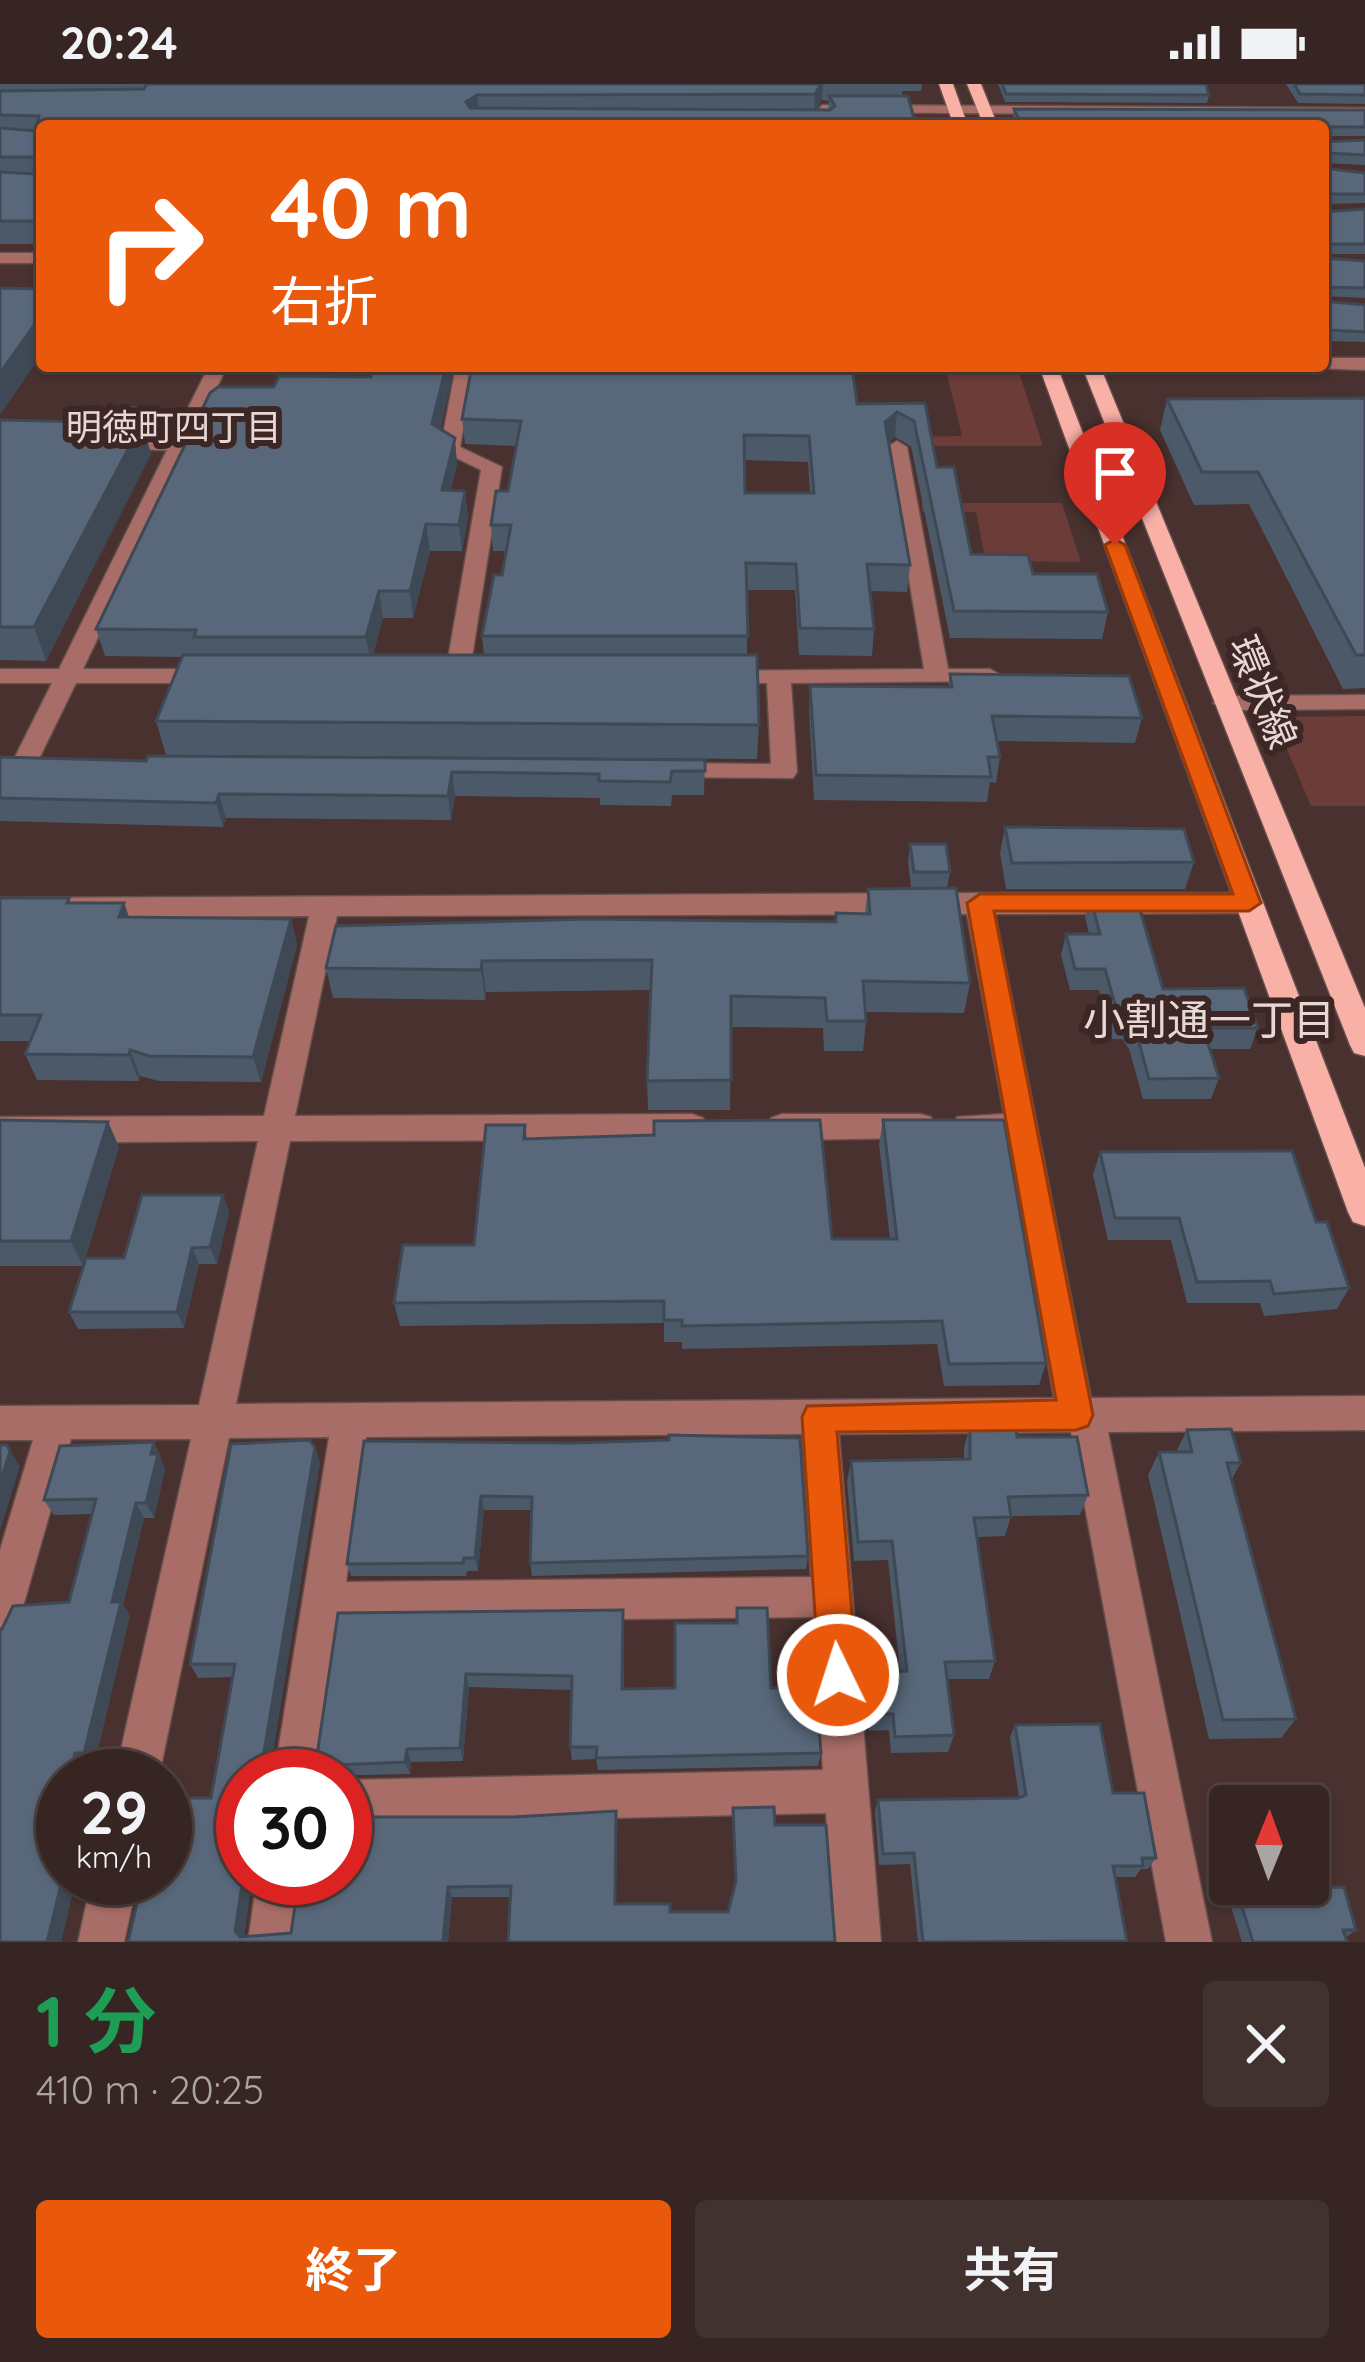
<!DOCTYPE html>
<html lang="ja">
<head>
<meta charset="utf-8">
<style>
  body { margin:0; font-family:Quicksand,"Noto Sans JP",sans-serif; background:#41312f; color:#f1f3f6; height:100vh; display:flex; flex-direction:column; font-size:45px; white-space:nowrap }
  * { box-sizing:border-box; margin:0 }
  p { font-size:39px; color:#aaa5a5 }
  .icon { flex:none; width:66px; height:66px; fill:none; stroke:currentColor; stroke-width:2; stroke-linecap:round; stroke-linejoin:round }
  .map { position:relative; height:1858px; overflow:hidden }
  .drawer { display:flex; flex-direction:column; background:#362522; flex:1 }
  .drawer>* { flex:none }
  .hud { position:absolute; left:36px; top:36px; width:1293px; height:252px; border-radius:12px; box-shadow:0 3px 9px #0004,0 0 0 3px #504240; background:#ea580c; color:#fff; overflow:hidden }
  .needle { width:78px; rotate:1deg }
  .fabs { position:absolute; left:1209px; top:1701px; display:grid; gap:24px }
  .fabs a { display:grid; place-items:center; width:120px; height:120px; border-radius:12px; background:#362522; box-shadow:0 3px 9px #0004,0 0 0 3px #504240; font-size:60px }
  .speed { position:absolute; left:36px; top:1665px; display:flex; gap:24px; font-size:60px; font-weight:700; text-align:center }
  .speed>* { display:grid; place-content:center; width:156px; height:156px; border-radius:50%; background:#362522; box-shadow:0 3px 9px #0004,0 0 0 3px #504240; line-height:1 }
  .speed small { font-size:30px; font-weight:400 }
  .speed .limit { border:18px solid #d22; background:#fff; color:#111 }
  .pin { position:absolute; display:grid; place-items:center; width:102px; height:102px; color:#fff; margin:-123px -51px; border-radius:50% 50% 50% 0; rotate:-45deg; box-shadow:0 0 12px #0007 }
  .pin .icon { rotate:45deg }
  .me { position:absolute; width:132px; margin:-66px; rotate:356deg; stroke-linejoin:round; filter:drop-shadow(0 0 9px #0008) }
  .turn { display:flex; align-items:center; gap:42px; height:252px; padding:0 36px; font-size:54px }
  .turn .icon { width:156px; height:156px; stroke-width:2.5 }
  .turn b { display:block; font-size:84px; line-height:102px }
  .round { display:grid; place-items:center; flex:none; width:126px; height:126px; border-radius:12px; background:#41312f }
  .summary { display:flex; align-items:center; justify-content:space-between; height:204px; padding:0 36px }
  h1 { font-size:72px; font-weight:700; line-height:90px; color:#1e9e55 }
  .button { display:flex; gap:24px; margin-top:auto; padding:24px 36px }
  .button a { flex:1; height:138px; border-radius:12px; background:#ea580c; color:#fff; font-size:48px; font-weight:700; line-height:138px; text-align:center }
  .button a+a { background:#41312f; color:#f1f3f6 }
  .status { display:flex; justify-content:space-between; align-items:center; height:84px; padding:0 60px; background:#362522; direction:ltr }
  .status svg { height:33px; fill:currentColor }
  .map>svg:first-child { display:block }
</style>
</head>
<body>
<div class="status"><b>20:24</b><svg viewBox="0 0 49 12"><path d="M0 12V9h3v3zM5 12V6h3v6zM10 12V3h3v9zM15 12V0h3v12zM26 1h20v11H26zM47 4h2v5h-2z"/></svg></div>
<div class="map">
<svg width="1365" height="1858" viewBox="0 0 1365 1858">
  <rect width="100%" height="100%" fill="#48312e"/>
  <path fill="#6c3c38" d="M945,282h72l26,80h-135l-2,-9 56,-1z
    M921,419h141l19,59 -91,-1 -5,-3 -9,-46h-53z
    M1365,632v90h-54l-38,-89z"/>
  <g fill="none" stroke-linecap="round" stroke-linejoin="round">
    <defs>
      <path id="minor" d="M822,21l543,3v8l-548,-4z
        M0,169h42v10h-42z
        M1323,274h42v12l-49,-2 7,-2z
        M209,282h18l-144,303h133l12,7 -12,7h-140l-43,88h-18l-4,-6 41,-82h-52v-14h59l108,-219 -56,-1 -10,-6 10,-6 62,1z
        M456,282h18l-14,81 42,20 -33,209 -12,7 -12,-7 36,-206 -41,-20z
        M1136,282l-9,6 -79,1 -9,-6z
        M897,357l10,6 41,222h42l12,7 -4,5 -207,2 6,89 -4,6 -138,-1 -4,-6 13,-8 107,1 -4,-81h-47l-12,-7 4,-5 212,-2 -37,-222z
        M1365,611v14l-140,1 -12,-7 12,-7z
        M979,809h270l14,10 -14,10 -254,1 96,484 274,-2v34l-257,2 104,510h-46l-95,-510 -232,2 42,508h-46l-9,-129 -481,11v-44l478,-10 -10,-153 -473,5 -22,154h-44l55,-339 -100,1 -70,338h-44l76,-337h-120l-51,178 -6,14 -14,6v-87l33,-110h-33v-34l199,-1 59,-264 -258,2v-26l264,-1 45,-200 -309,2v-20zM967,830l37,200 -47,3 -5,9 5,9 51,3 46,260 -818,6 54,-263 402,-1 11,-4 5,-9 -5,-9 -11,-4 -397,2 42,-200zM802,1350l9,143 -465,5 20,-145z
        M782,1030h138l11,3 5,9 -5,9 -11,3 -138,2 -11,-4 -5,-9 5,-9z
        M92,1794h46l-14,64h-46z
        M257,1794h46l-9,64h-46z"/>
      <path id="major" d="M939,0h14l15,42h-14z
        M967,0h14l17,42h-14z
        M1039,282h18l308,802v58l-12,-4 -5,-10z
        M1082,282h18l265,642v48l-11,-3 -4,-8z"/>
    </defs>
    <use href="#minor" stroke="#654f4c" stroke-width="3"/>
    <use href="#major" stroke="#654f4c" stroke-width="3"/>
    <use href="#minor" fill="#a86d66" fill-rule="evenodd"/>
    <use href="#major" fill="#f9b0a7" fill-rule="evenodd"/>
  </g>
  <path fill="#4c5969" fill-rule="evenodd" d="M0,0h922l-1,7h-19v5l14,30h-874v118h-42zM822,16l7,1 -1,9 -11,-1z
    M998,0h208l3,11 -2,8 -202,-1z
    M1286,0h79v20l-67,-1z
    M1014,25l351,1v26h-41l1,6 40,-2v25l-42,-2v-37h-307l-3,-8z
    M1323,84l42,5v30l-41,1 2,8 39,-3v45h-42z
    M1323,174l42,3v37l-42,-2z
    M1323,217l42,4v37l-37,-1 -5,-7z
    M371,293l69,52 17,35 -6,26 14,1 3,26 -6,34h-32l-17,67h-30l-10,37h111l-2,-19 20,-61 4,-24h-13l-2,-26 17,-34 9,-45 -52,-2 -3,-25 395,-15 68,-1 12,64 34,87 62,20 75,38 -6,27 -152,-1 -39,-192 -16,-9 -6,5 21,123 -3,27 -37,-1 4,38 -2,27 -73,-1 -4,-65h-48v65l12,70 -2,34 -591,-4 -10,-34 26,-64 -77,-1 -9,-27 178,-242zM744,376l64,2 2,31h-65z
    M1365,314v290l-22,1 -94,-185 -55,1 -34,-75 7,-31z
    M161,332l-9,17h-7l6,21 -105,207 -46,-1v-240l119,2z
    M950,590l192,44 -7,25 -138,-2 3,16 -4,26 -6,-1 -3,20 -173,-2 -5,-89 1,-25 138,1z
    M0,673l146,4 559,-1 -1,35h-32l-1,11 -71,-1v-7l-145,-2 -4,24 -225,-2 -3,9 -223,-6z
    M1005,743l189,35 -9,27h-179l-6,-36z
    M910,760l40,28 -3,16 23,95 -6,30 -98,-1v9l-3,30h-39l-1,-23 -92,-1 -1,83h-82l-1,-29 4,-91 -165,2 -1,8 -152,-2 -7,-30 509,-46 1,-9 29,1 3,-25 43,-1 -3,-26z
    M1090,812l73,93 95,39 -8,21h-41l10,29 -8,21h-68l-14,-50 -7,-10h-10l-13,-49h-29l-9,-35 5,-21h23l-4,-17z
    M0,814h69l2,5h53l5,14 162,2 6,26 -36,137 -102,-1 -19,-5 -1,5 -102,-1 -12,-26 6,-13h-31z
    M0,1036l108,2 11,25 -36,119h-83z
    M883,1036l163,243 -7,22 -95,1 -7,-42 -255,5v-7h-18v-19l-264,3 -6,-23 80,-58 51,-120 2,13 305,101h58l-11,-95z
    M1100,1068l216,70 33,66 -12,21 -73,7 -4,-13h-73l-16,-63h-63l-15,-65z
    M223,1111l6,17 -12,52h-18l-15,64 -106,1 -9,-17 55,-54z
    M970,1343l47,10 71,58 -8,20 -69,1 -6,20 -28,1 18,124 -6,18h-42l7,56 -6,17 -57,1 -2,-23 -20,1 -4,-42 4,-17 31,-1 -12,-111 -34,1 -7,-80 4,-20 113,-2v-12z
    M1187,1346l54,33 -10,17 65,239 -15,19 -72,1 -61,-264 11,-23h17z
    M364,1357l444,115 -2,13 -274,7 -2,-13 2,-53h-48l-6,61h-11l-1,5h-115l-4,-12z
    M154,1358l11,27 -11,49h-10l-21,87 7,10 -36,150h-8l-3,11h-20v102h13l-15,64h-61v-313h2l11,-23 56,-4 23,-88 -38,1 -10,-15 16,-54z
    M320,1378l-51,314h-26l9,102 -8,58 47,-3 222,-116 103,-6v93l54,8h58l7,-26 -2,-78 42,17 60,117 -325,-45h-58l-4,45h-320l83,-144 21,-121 -34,1 -8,-14z
    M737,1524l34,80 50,65 -3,13 -220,4 -2,-11 -24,1 -2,-13 2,-57 -103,-3 -6,74 -52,1 -1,12 -96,2 24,-163 285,-3 1,79 51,-1 61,-65z
    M1015,1641l98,68 43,65 -8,11h-7l-6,8h-20l11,65h-208l-8,-78 -31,1 -4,-54 3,-11 141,-2 -9,-61z
    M1237,1807l119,39 -11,8 2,4h-105l-13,-42z"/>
  <path fill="#3e4955" d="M821,0h2l-1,16 -8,15 1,-21z
    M477,11l2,21 -13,-14z
    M42,230v40l-42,61v-42z
    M446,282h9l-19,83 -4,-25z
    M159,324l2,8 -9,17 -2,-8z
    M897,328l-2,25 -12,11 2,-26z
    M142,339l9,31 -105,207 -12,-34z
    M455,354l2,26 -12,52 -3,-26z
    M465,407l3,26 -6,34 -3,-26z
    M426,440l4,27 -17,67 -3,-27z
    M379,507l4,27 -12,46 -5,-27z
    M452,688l3,24 -4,24 -3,-24z
    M219,710l7,24 -3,9 -7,-24z
    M124,819l9,26 -14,-12z
    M291,835l6,26 -36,137 -8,-25z
    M482,877l4,31 -1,8 -4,-30z
    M130,966l10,26 -1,5 -10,-26z
    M108,1038l11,25 -36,119 -12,-25z
    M223,1111l6,17 -12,52 -7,-17z
    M192,1164l7,16 -15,64 -7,-16z
    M154,1358l11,27 -11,49 -8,-15z
    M7,1361l13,21 -20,65v-48z
    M315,1363l5,15 -51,314h-9z
    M481,1412l3,14 -6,61 -3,-13z
    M136,1419l8,15 -21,87 7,10 -36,150 -10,-12 28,-151z
    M466,1590l3,13 -6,74 -3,-13z
    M407,1665l4,13 -1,12 -5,-12z
    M75,1669l11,12 -3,11h-13z
    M63,1794h13l-15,64h-14z
    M243,1794h9l-8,63 -9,-10z
    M448,1803l4,10 -4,45h-5z"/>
  <path fill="#58687a" stroke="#3e4955" stroke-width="3" fill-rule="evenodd" d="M147,0h674l-6,10 -338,1 -11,7 4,6 360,2 5,-4 -6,-10h79l8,30h-874v95h-42v-49l36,2 3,-17h-39v-29l36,3 3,-15 -39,-1v-24l144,-2z
    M1002,0h204l3,11 -203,-1z
    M1294,0h71v11l-65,-1z
    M1014,25l351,1v17l-343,-1z
    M1323,46l2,12 40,-2v15l-39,-2 -3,9z
    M1323,84l42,5v21h-42z
    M1323,113l3,15 39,-3v35h-39l-3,9z
    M1323,174l42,3v27l-39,-1 -3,9z
    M0,204l42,1v25l-42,59z
    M1323,217l42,4v27l-34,-2 -6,-8h-2z
    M374,282h72l-14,58 23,14 -13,52 23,1 -6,34 -33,-1 -16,67h-31l-13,46h-172l2,-7 -100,-1 114,-236 8,-6h56l5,-11 92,1z
    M472,282h380l5,38 68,-1 12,64h17l17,87 57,1 5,19h64l11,38 -154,-1 -40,-190 -17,-9 -12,10 25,143 -43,-1 7,65 -74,-1 -4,-64 -50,-1 2,73h-266l12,-61h8l9,-50h-20l5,-34h12l13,-70 -59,-2zM744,351l65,1 5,57h-69z
    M1365,314v257h-9l-98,-183h-56l-35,-73z
    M127,323l32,1 -9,17h-9l1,-2 -23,-1z
    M0,336l142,3 -108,204h-34z
    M183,571h574l2,70 -603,-4z
    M950,590l179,2 13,42 -150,-2 8,41h-12l3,20 -175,-2 -6,-89 142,1z
    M148,672l557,4v11h-33l-2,11 -71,-1v-7l-147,-2 -4,24 -229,-2 -3,9 -216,-5v-41l146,4z
    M1005,743l179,2 10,33 -182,1z
    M910,760h36l4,28h-36z
    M956,804l14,95 -107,-2 3,40h-39l-2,-23 -94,-2v84l-84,1 5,-121 -170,1 -1,9 -155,-2 10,-42 252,-7 248,3v-9l34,1 -2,-25z
    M1090,812h46l27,93 81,-1 14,40h-55l16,50 -70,1 -14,-51 -6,-10h-10l-14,-49h-30l-9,-35h34z
    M0,814h69l-2,5h57l-5,14 172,2 -38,138 -104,-1 -19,-6 -1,5 -104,-1 16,-39h-41z
    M0,1036l108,2 -37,119h-71z
    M820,1036l12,119h65l-14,-119h121l42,243 -97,1 -7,-43 -260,5v-6h-18v-19l-270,2 9,-58h71l12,-120h39l-1,14 130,-4v-14z
    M1292,1067l24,71h11l22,66 -75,6 -4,-13 -73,1 -18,-64h-64l-15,-66z
    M142,1111h81l-13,52 -18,1 -15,64h-108l17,-54h38z
    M970,1343h46l1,10h60l11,58 -80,2 3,20 -37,1 21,143 -50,1 9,73 -59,2 -2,-23h-20l-4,-42 38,-1 -15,-130 -34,1 -7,-81 119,-2z
    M1231,1345l10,34h-14l69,256 -73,1 -64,-268h33l-5,-22z
    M669,1351l131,3 8,118 -278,7 2,-66 -51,-1 -6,62h-11l-1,5 -116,1 17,-123 208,2 97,-3z
    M309,1356l6,7 -55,329h-17v102l-8,53 5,6 51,-4 8,-55h46v-61h168l103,-6 -1,93h55v8h58l8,-31 -3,-73 41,-1 1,18h51l9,117h-327l3,-56 -63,1 -5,55h-315l15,-64h22v-80h46l24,-134h-45l41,-220z
    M154,1358l-3,12h7l-12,49h-10l-24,99h9l-37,151h-9l-5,23h-7v27l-4,15h4v58l-16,66h-47v-313h2l11,-23 56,-4 27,-103 -52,1 16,-54z
    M0,1361h7l3,6 -10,32z
    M737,1524h30l4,80h45l5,65 -225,5 1,-11h-27l2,-71 -106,-2 -6,74 -53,1 -2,13 -69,3v11h-22l24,-163 285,-3 -1,79 53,-1v-65h62z
    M1100,1640l13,69h31l12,65h-14l1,8h-30l14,75 -204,1 -9,-89 -31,1 -5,-54 141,-2 7,-3 -11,-70z
    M1344,1803l12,43h-13l4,12h-94l-16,-51z"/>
  <path fill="#ea580c" stroke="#983908" stroke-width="3" d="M1115,455l10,6 136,358 -12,8h-255l99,504 -5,11 -12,4 -239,2 20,243 -6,13 -13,6 -14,-6 -5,-13 -17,-258 5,-11 249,-6 -89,-497 13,-9h253l-128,-349z"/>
  <g text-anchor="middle" stroke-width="12" stroke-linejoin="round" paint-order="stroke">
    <g font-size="36" fill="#e7d8d6" stroke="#3d2725">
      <text x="174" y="356">明徳町四丁目</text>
    </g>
    <g font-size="39" fill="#e7d8d6" stroke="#3d2725">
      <text transform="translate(1263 608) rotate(68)" y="14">環状線</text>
    </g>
    <g font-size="42" fill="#e7d8d6" stroke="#3d2725">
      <text x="1209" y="951">小割通一丁目</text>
    </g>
  </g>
</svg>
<div class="fabs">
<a><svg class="needle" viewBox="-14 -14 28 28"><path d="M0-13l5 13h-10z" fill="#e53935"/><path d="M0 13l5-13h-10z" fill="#aaa5a5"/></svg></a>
</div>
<div class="speed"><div>29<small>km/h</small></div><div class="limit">30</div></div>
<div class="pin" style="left:1115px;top:461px;background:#d93025"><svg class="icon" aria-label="arrive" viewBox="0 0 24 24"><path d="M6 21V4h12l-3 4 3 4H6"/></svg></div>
<svg class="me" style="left:838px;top:1591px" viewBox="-20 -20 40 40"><circle r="17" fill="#ea580c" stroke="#fff" stroke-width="3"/><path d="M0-11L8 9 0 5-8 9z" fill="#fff"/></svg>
<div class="hud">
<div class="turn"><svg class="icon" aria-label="right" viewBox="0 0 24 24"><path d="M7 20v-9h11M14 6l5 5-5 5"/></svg><div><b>40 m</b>右折</div></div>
</div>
</div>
<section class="drawer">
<div class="summary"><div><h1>1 分</h1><p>410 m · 20:25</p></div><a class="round"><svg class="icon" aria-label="close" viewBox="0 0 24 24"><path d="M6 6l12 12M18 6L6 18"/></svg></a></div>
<div class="button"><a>終了</a><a>共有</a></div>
</section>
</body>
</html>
